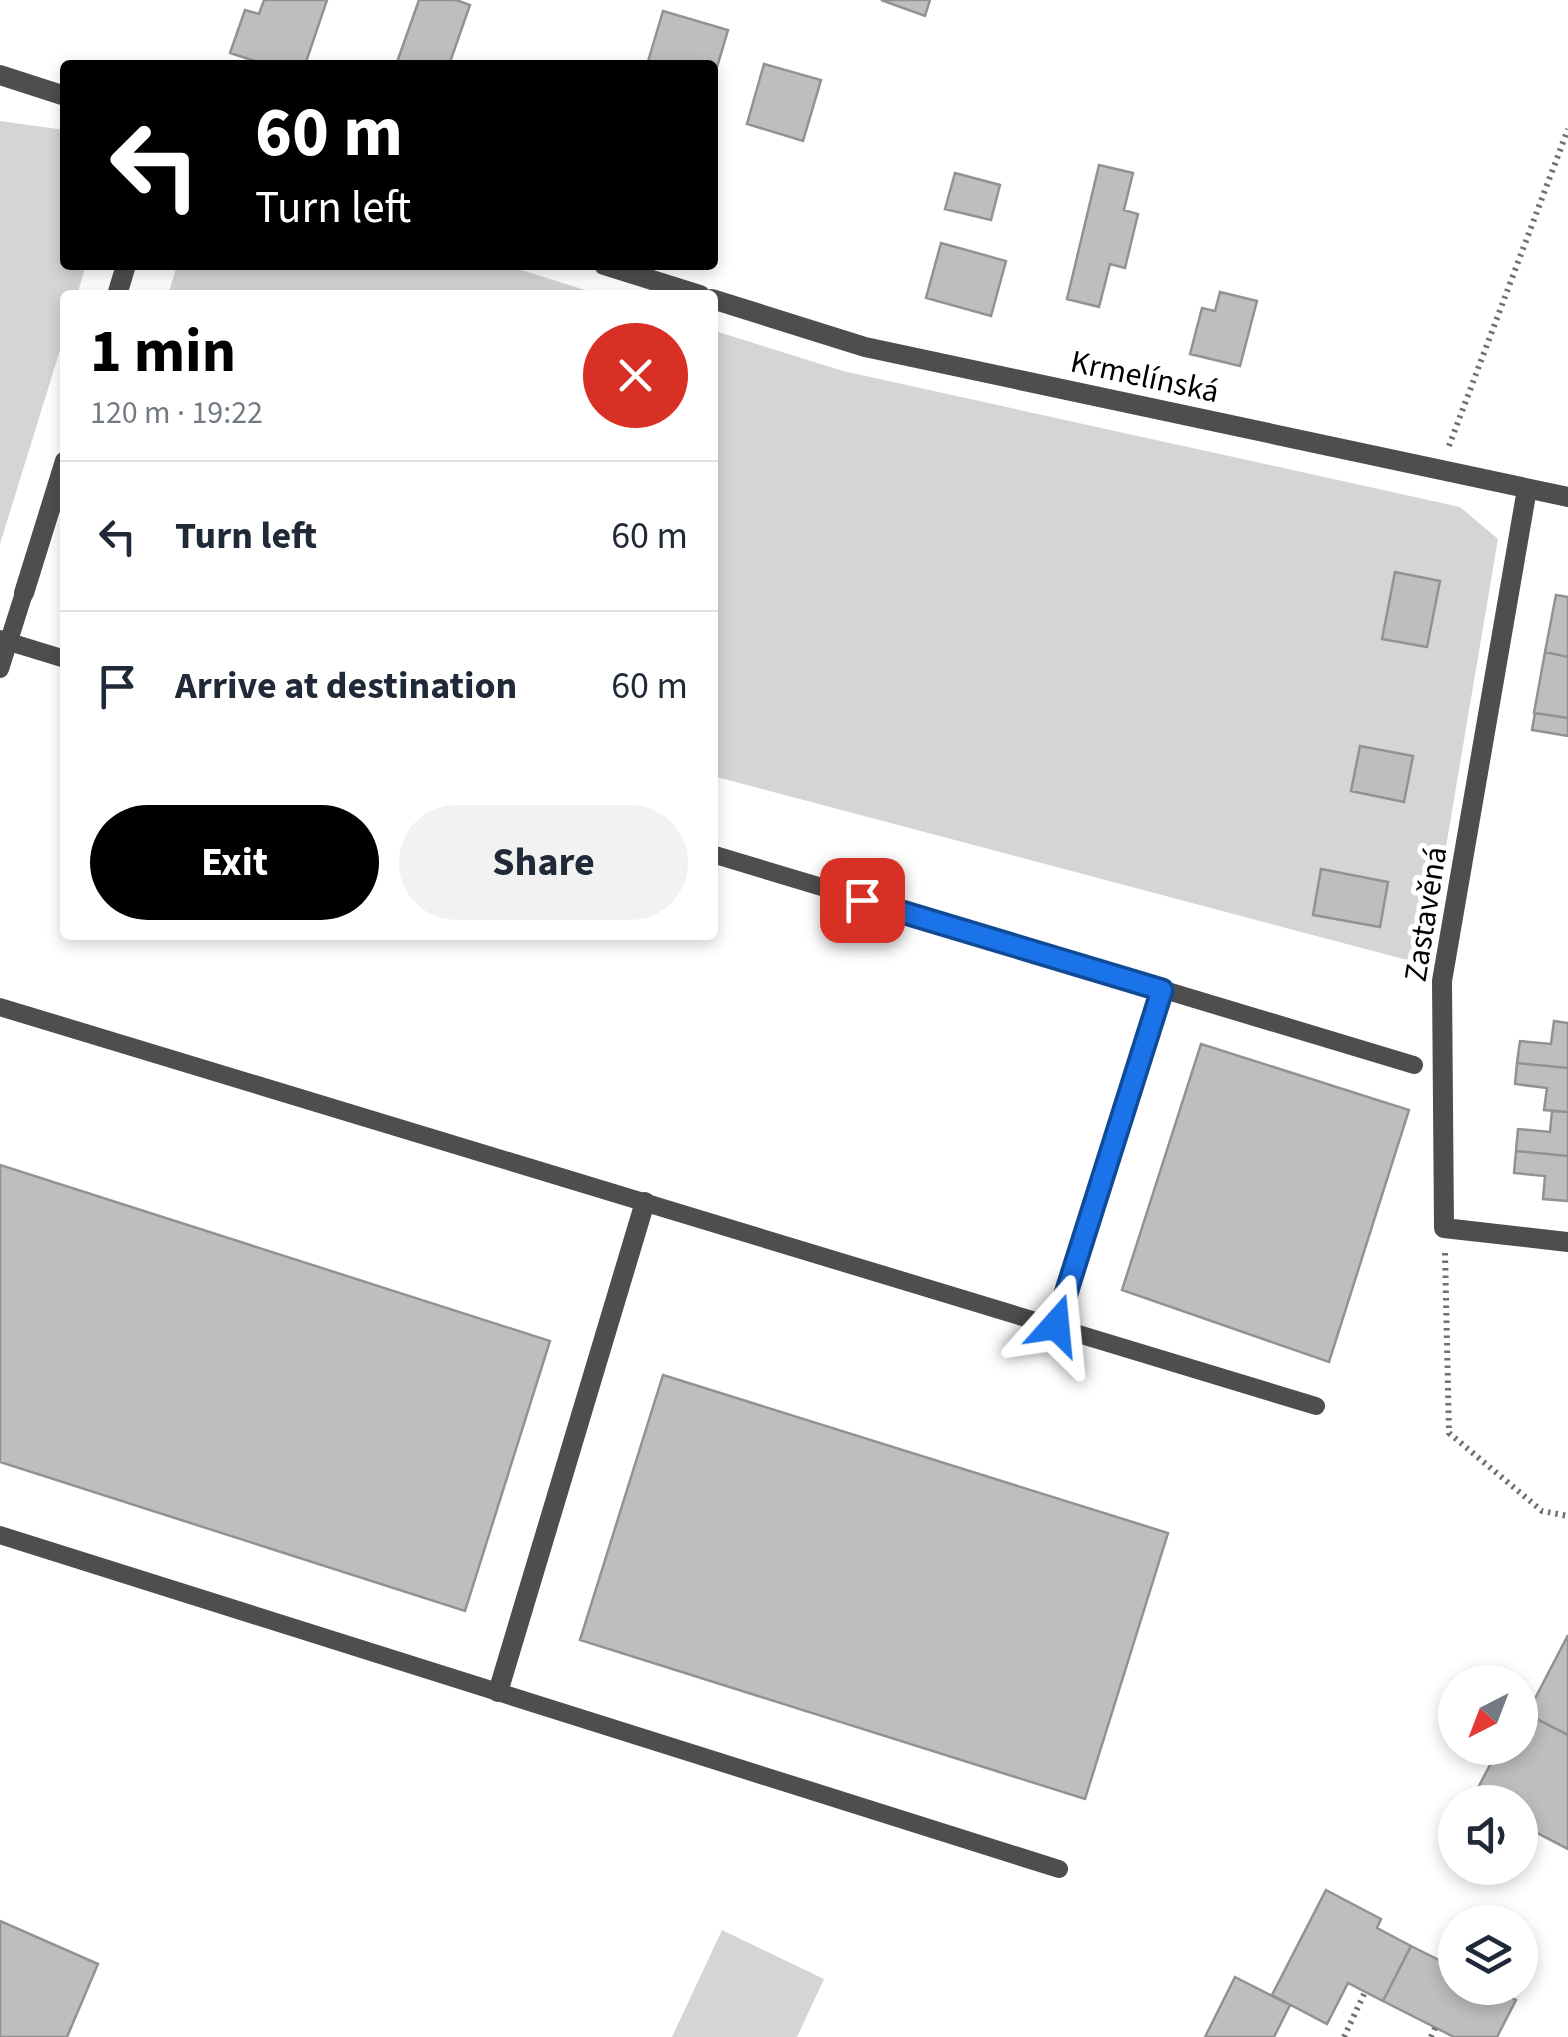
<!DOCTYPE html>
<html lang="en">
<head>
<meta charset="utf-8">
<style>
  body { margin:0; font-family:"Source Sans 3",sans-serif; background:#f2f2f3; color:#1f2937; height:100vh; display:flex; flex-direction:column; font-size:38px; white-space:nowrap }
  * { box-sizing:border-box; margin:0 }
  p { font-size:32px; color:#747a83 }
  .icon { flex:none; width:55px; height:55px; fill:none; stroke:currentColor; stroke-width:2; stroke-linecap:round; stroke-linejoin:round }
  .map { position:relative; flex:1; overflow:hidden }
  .drawer { position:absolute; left:60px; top:290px; width:658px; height:650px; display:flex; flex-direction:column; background:#fff; border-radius:10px; box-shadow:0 5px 15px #0003 }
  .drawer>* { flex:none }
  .guide { position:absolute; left:60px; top:60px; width:658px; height:210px; border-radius:10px; box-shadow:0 5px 15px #0003; background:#000; color:#fff; overflow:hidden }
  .needle { width:65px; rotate:222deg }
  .controls { position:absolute; left:1438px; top:1665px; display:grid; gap:20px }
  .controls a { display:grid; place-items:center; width:100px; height:100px; border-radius:50%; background:#fff; box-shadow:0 5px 15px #0003; font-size:50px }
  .pin { position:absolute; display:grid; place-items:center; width:85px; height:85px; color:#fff; margin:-42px; border-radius:20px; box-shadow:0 5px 15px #0006 }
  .me { position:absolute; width:110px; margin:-55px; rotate:18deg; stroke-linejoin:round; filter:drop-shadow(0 0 8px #0008) }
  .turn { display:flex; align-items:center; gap:35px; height:210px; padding:0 30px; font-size:45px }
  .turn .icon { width:130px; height:130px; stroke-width:2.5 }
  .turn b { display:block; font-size:70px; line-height:85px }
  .round { display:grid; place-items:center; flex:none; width:105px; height:105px; border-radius:52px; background:#f2f2f3 }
  .summary { display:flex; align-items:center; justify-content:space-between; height:170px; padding:0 30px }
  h1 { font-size:60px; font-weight:700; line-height:75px; color:#000 }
  .primary-button { display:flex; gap:20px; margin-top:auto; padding:20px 30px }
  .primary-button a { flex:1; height:115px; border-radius:60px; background:#000; color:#fff; font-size:40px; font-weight:700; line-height:115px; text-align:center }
  .primary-button a+a { background:#f2f2f3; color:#1f2937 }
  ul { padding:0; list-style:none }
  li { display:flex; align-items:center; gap:30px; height:150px; padding:0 30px; border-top:2px solid #e0e1e3 }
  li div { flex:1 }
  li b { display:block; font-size:38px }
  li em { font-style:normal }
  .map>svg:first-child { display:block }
</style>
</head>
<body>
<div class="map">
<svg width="1568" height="2037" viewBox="0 0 1568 2037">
  <rect width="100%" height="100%" fill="#fff"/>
  <path fill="#d5d5d5" d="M0,121l65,9v135h21l-9,30h-12v39l-65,210z
    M177,265h329l95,30h-433z
    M712,330l131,41 617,136 38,32 -72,426 -713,-189z
    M722,1930l102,49 -27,58h-125z"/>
  <path fill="#bebebe" stroke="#929292" stroke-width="2.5" d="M264,0h63l-22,65h-38l-37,-12 15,-43 14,4z
    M419,0h37l14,5 -21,60h-53z
    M881,0h49l-5,16z
    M663,11l65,19 -16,54v-19h-65z
    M764,64l57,16 -18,61 -56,-17z
    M1099,165l34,8 -9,37 14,4 -13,54 -15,-4 -11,43 -32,-8z
    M955,173l45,12 -9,35 -46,-11z
    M941,243l65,18 -15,55 -65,-18z
    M1220,292l37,9 -17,65 -50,-12 12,-46 13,3z
    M1395,572l45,9 -13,66 -45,-8z
    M1556,595l12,2v60l-23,-5z
    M1545,652l23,5v61l-34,-5z
    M1535,713l33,5v18l-36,-6z
    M1360,746l53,10 -9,46 -53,-11z
    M1321,869l67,13 -8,45 -67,-12z
    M1554,1021l14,2v45l-51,-5 3,-22 31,3z
    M1201,1044l208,66 -80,252 -207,-72z
    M1517,1063l51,5v44l-24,-2 3,-22 -32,-4z
    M1552,1111l16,1v44l-52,-5 2,-22 32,3z
    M1516,1151l52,5v45l-25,-2 2,-23 -31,-3z
    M0,1165l550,176 -85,270 -465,-149z
    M663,1375l505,158 -83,266 -505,-159z
    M1568,1635v100l-41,-21z
    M1527,1714l41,21v114l-48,-25v-22l-48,-3 27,-51h21v-20z
    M1326,1890l55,29 -4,9 34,18 -28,55 -35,-18 -21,41 -55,-29z
    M0,1921l98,43 -31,73h-67z
    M1411,1946l44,22v20h38l23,12 -19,37h-43l-71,-36z
    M1235,1977l55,28 -16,32h-69z"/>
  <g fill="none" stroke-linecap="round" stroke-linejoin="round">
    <path stroke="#707070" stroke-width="6" stroke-dasharray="2.5 5" stroke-linecap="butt" d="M1449,446l119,-317
      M1445,1253l4,180 93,78 26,5
      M1344,2037l21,-45
      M1431,2037l4,-9"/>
    <path stroke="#4e4e4e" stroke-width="18" d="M0,639l65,20
      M0,669l24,-76
      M712,854l702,211
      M0,1007l1316,399
      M1057,1325l105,-335
      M0,1535l1059,334"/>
    <path stroke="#4e4e4e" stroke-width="20" d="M0,75l65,21
      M604,265l96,30
      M117,295l9,-30
      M712,299l153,48 703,150
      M1527,489l-85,492 2,247 124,14
      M24,593l41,-132
      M498,1692l147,-490"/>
  </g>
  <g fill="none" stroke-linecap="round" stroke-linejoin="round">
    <defs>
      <path id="route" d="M862,900l300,90 -106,335"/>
    </defs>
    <use href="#route" stroke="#114b97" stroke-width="25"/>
    <use href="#route" stroke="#1a73e8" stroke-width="18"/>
  </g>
  <g text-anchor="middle" stroke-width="10" stroke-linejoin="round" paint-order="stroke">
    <g font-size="32" fill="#000" stroke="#fff">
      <text transform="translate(1145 376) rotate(12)" y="11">Krmelínská</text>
      <text transform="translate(1425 914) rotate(-81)" y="11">Zastavěná</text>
    </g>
  </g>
</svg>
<div class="controls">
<a><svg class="needle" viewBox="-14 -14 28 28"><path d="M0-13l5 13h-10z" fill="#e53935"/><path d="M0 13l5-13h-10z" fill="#747a83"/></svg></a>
<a><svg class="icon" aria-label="sound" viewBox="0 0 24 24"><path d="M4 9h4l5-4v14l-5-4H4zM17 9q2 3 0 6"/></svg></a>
<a><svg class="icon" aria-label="layers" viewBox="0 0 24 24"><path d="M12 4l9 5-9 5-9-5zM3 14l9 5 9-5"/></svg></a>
</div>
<div class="pin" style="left:862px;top:900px;background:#d93025"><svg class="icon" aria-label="arrive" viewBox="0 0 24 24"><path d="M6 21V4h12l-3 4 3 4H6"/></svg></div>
<svg class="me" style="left:1056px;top:1325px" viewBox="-20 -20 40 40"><path d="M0-17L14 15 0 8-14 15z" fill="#1a73e8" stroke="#fff" stroke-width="4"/></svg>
<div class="guide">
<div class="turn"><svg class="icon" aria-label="left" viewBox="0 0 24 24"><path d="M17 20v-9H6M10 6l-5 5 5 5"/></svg><div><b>60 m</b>Turn left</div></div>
</div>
<section class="drawer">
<div class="summary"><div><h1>1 min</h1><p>120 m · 19:22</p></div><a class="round" style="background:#d93025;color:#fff"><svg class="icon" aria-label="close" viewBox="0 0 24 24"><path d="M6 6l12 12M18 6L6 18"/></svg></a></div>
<ul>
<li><svg class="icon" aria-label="left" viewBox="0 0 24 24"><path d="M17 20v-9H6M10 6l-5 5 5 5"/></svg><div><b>Turn left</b></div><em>60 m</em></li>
<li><svg class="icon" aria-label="arrive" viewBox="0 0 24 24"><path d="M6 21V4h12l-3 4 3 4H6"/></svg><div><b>Arrive at destination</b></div><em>60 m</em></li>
</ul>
<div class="primary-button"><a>Exit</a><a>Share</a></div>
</section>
</div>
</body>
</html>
